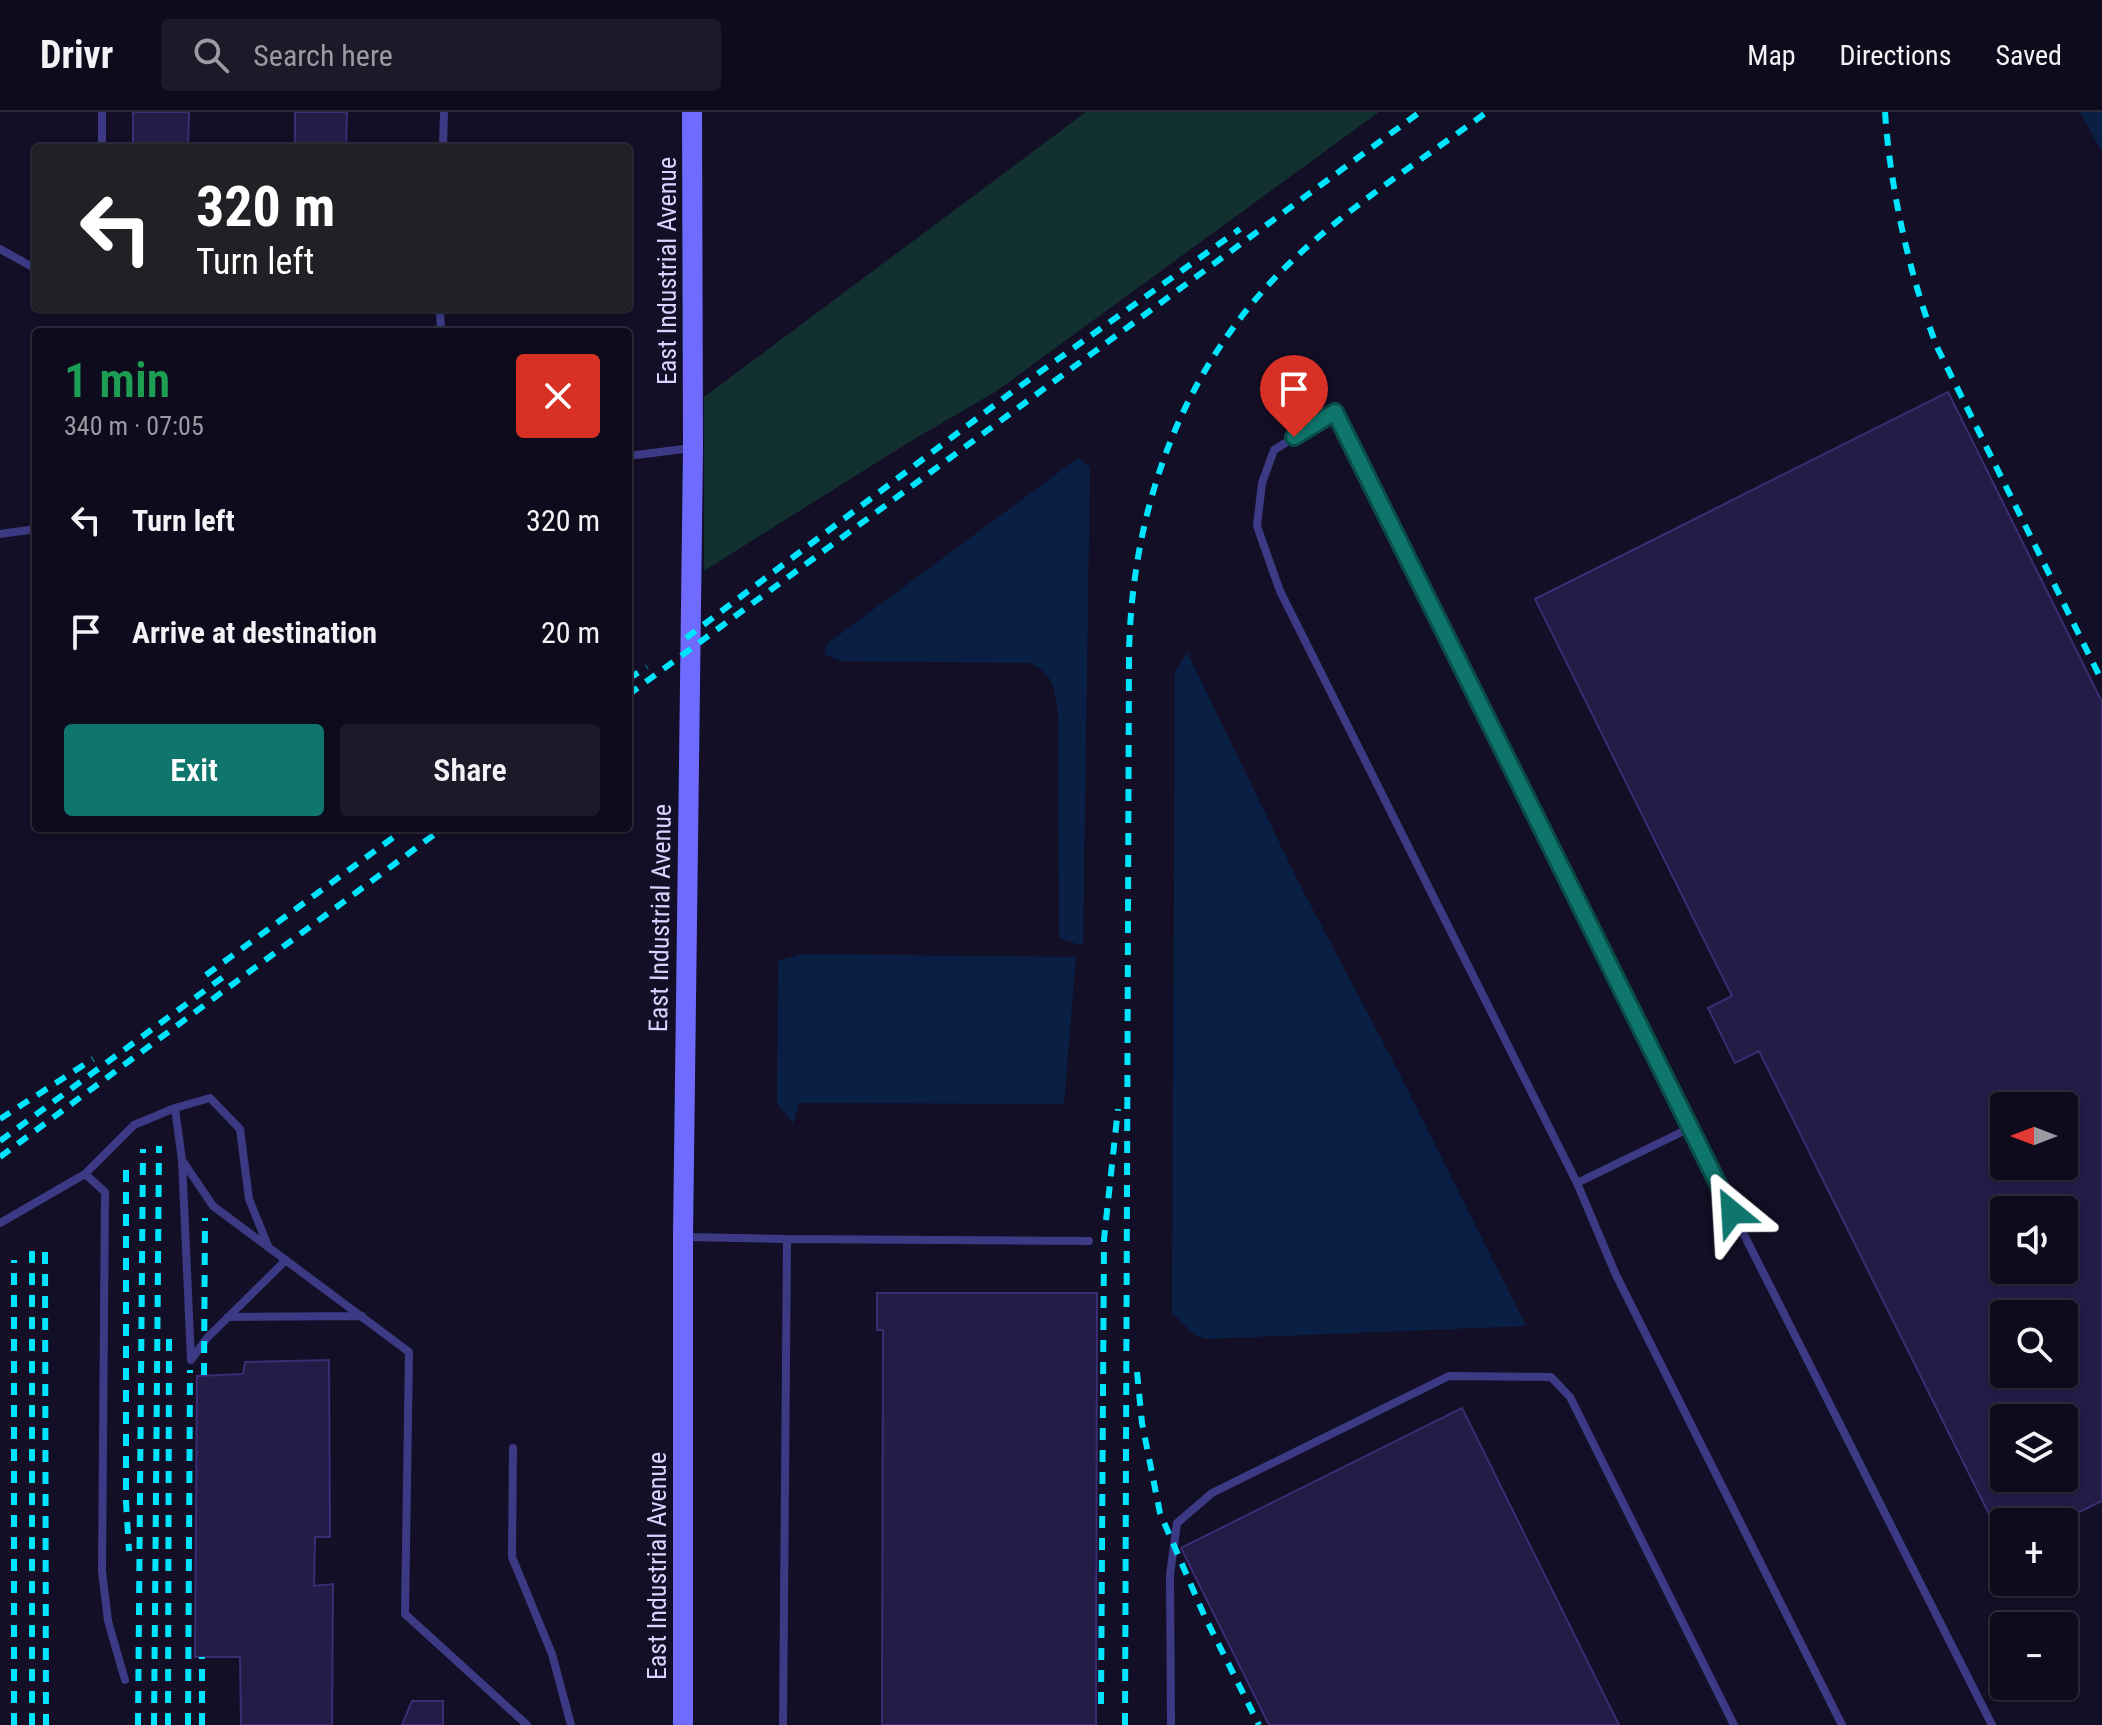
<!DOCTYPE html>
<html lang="en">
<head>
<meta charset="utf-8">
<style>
  body { margin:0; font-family:"Roboto Condensed",sans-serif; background:#1c1929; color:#f1f3f6; height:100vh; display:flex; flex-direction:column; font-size:30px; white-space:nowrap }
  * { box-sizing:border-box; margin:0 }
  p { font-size:26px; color:#9b9ba3 }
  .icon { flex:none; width:44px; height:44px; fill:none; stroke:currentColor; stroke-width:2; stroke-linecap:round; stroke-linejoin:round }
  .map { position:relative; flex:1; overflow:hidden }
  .drawer { position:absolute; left:32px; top:216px; width:600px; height:504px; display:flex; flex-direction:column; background:#0e0b1c; border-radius:8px; box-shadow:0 2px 6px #0004,0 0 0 2px #2e2b3b }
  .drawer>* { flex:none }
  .guide { position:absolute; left:32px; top:32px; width:600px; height:168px; border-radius:8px; box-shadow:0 2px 6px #0004,0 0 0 2px #2e2b3b; background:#202124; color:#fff; overflow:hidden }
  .needle { width:52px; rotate:270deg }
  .fabs { position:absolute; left:1990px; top:980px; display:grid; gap:16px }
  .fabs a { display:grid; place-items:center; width:88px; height:88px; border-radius:8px; background:#0e0b1c; box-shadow:0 2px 6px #0004,0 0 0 2px #2e2b3b; font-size:40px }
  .pin { position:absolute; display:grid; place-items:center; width:68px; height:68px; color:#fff; margin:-82px -34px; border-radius:50% 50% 50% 0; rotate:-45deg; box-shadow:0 0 8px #0007 }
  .pin .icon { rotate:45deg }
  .me { position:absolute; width:88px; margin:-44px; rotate:333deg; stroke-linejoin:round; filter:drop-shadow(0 0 6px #0008) }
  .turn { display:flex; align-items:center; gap:28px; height:168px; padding:0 32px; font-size:36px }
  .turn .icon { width:104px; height:104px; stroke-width:2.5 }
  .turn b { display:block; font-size:56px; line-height:68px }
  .round { display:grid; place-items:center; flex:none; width:84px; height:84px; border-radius:8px; background:#1c1929 }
  .head { display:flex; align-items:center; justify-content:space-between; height:136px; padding:0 32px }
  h1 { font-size:48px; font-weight:600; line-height:60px; color:#1e9e55 }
  .button { display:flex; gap:16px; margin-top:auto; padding:16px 32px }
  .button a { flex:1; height:92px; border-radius:8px; background:#0f766e; color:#fff; font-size:32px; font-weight:600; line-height:92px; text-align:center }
  .button a+a { background:#1c1929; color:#f1f3f6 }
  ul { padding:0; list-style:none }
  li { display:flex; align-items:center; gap:24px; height:112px; padding:0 32px }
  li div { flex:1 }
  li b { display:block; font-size:30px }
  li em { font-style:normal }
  header { display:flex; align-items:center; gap:48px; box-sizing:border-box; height:112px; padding:0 40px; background:#0e0b1c; border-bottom:2px solid #2e2b3b }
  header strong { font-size:38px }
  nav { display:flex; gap:44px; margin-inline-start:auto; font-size:28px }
  .search { width:560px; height:72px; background:#1c1929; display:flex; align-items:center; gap:20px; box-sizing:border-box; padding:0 28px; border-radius:8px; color:#9b9ba3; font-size:30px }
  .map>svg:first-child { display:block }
</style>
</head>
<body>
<header>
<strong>Drivr</strong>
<div class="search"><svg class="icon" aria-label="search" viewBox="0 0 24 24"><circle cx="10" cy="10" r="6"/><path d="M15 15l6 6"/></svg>Search here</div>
<nav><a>Map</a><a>Directions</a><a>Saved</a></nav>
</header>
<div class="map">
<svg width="2102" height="1613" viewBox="0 0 2102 1613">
  <rect width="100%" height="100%" fill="#130f26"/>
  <path fill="#12302f" d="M1086,0h293l-384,280 -89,52 -202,127v-174z"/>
  <path fill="#0a1f44" d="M2080,0h22v40z
    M1078,346l12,9 -7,479 -24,-8 -1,-226c-4,-24 -4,-39 -29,-49l-188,-2 -17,-7 4,-11z
    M1187,540l113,233 95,180 131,261 -319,13 -12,-4 -23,-22 3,-641z
    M800,842l276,3 -12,147 -265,-1 -6,21 -16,-21 1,-142z"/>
  <path fill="#241b47" stroke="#3b2d73" stroke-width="2" fill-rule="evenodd" d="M133,0h56l-1,36h-55z
    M295,0h52l-1,36h-51z
    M1948,280l154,310v799l-43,21h-66l-234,-471 -24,12 -27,-55 24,-12 -197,-397zM2004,994h60v60h-60zM2004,1098h60v60h-60zM2004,1202h60v60h-60zM2004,1306h60v60h-60z
    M877,1181h220l-1,432h-214l1,-395h-6z
    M329,1248l1,177h-15l-1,49 19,-2 -1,141h-91l-1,-68h-45l2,-281 46,-2 2,-12z
    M1462,1296l157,317h-350l-88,-177z
    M412,1589h31v24h-41z"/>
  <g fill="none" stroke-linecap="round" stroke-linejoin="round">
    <path stroke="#3d3a85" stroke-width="8" d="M102,36v-36
      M443,36l1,-36
      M0,137l36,20
      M440,196l1,24
      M628,344l64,-8
      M0,422l36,-5
      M182,1048l9,200 16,-22 79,-78
      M85,1062l20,18 -3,379 6,50 17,59
      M1577,1071l113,-55
      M0,1111l85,-49 49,-49 41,-17
      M683,1125l104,2 -4,486
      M787,1127l302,2
      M268,1134l-19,-47 -9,-70 -30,-31 -35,10 7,52 31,46 196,146 -4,262 122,111
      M228,1205l134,-1
      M513,1336l-1,109 40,97 19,71
      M1171,1613l-1,-150 7,-52 35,-30 237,-117 102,1 19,20 164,328
      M1842,1613l-226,-450 -39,-92 -297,-592 -23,-65 5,-43 12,-33 61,-38 355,716 302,597"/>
    <path stroke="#6f6bff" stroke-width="20" d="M683,1613v-488l10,-789 -1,-336"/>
    <path stroke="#00e5ff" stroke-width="6" stroke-dasharray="12 10" stroke-linecap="butt" d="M1885,0c5,76 25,167 53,237l164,332
      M686,526l326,-246 228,-163
      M628,567l19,-12
      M628,583l792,-583
      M206,863l200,-147
      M0,1007l93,-60
      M0,1029l230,-169
      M0,1045l443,-329
      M126,1058v332l3,49
      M45,1140l1,473
      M1137,1260l5,51 18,90 44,102 55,110
      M204,1263l1,-157
      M1101,1592l3,-465 14,-130
      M14,1613v-465
      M32,1613v-476
      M138,1613l5,-576
      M154,1613l5,-579
      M168,1613l1,-388
      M188,1613l2,-355
      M202,1613v-68
      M1125,1613l4,-1072c3,-148 55,-291 165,-394 57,-54 129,-100 193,-147"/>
  </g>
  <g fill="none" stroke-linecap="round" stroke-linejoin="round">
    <defs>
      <path id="route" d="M1294,325l41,-25 397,800"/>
    </defs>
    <use href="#route" stroke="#0a4d48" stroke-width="20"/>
    <use href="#route" stroke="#0f766e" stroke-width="14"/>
  </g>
  <g text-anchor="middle" stroke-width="8" stroke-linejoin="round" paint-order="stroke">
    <g font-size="26" fill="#d9d4ff" stroke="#130f26">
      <text transform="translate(667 159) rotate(-90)" y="9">East Industrial Avenue</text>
      <text transform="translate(660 806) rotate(-89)" y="9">East Industrial Avenue</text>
      <text transform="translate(657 1454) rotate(-90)" y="9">East Industrial Avenue</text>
    </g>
  </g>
</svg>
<div class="fabs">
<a><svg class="needle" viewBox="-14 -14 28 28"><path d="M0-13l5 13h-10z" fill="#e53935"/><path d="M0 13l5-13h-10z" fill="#9b9ba3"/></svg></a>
<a><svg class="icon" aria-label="sound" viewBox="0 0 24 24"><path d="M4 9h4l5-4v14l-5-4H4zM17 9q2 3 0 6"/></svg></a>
<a><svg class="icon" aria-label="search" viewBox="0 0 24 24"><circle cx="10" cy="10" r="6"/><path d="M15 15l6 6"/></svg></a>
<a><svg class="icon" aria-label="layers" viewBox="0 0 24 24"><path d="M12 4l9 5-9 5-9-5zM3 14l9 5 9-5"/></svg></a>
<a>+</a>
<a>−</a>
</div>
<div class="pin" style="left:1294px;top:325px;background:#d93025"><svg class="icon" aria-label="arrive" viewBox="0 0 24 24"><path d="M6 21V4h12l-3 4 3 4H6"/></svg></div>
<svg class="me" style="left:1732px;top:1100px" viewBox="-20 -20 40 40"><path d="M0-17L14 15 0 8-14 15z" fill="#0f766e" stroke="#fff" stroke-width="4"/></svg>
<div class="guide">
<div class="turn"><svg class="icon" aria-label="left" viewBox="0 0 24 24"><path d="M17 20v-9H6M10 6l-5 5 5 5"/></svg><div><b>320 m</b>Turn left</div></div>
</div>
<section class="drawer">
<div class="head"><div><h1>1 min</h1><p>340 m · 07:05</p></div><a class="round" style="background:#d93025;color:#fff"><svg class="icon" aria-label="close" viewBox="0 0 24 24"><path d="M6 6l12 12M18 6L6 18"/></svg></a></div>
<ul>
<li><svg class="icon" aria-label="left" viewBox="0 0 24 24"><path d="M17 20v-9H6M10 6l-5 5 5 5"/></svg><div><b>Turn left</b></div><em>320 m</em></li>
<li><svg class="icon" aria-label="arrive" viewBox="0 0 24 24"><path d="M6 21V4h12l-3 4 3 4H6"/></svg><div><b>Arrive at destination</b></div><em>20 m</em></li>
</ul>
<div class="button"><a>Exit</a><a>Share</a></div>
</section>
</div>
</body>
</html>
